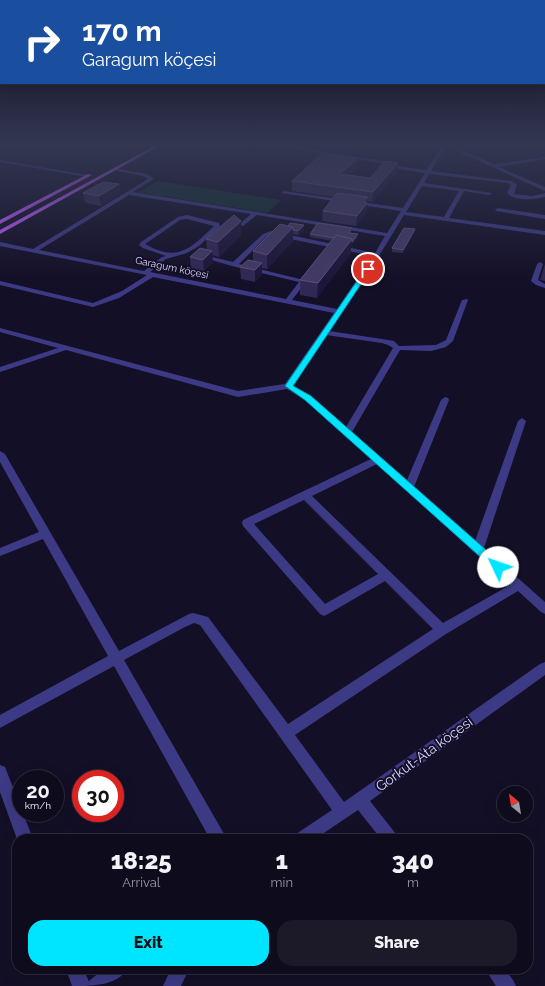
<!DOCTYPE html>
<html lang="en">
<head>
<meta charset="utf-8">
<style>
  body { margin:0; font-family:Raleway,sans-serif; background:#1c1929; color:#f1f3f6; height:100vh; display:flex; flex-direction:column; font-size:15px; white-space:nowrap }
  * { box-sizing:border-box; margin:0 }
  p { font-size:13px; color:#9b9ba3 }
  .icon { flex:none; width:22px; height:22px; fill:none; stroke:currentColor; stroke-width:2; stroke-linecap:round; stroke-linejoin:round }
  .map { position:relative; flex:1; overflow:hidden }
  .side { position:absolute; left:12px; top:834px; width:521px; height:140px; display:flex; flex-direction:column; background:#0e0b1c; border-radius:16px; box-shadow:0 4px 16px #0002,0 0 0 1px #2e2b3b }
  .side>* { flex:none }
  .banner { position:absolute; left:0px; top:0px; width:545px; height:84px; box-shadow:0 4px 16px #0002,0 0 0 1px #2e2b3b; background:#1a4fa0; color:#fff; overflow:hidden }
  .needle { width:26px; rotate:330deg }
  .controls { position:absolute; left:497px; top:786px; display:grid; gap:8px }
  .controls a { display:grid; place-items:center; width:36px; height:36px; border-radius:50%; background:#0e0b1c; box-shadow:0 4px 16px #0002,0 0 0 1px #2e2b3b; font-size:20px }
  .speed { position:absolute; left:12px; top:770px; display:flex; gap:8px; font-size:20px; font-weight:700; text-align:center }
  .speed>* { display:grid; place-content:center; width:52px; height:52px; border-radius:50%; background:#0e0b1c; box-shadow:0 4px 16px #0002,0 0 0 1px #2e2b3b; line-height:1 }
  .speed small { font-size:10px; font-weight:400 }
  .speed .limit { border:6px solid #d22; background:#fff; color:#111 }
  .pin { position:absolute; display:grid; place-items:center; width:34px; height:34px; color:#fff; margin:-17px; border:2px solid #fff; border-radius:50%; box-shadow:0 1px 4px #0007 }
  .me { position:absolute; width:44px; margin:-22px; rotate:312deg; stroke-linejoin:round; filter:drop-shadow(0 0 3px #0008) }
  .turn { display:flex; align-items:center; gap:14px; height:84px; padding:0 16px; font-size:18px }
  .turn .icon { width:52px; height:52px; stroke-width:2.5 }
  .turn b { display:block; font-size:28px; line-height:34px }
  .eta { display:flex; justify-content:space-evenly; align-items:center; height:68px; text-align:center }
  .eta b { font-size:24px; font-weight:800; line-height:28px }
  .button { display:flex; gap:8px; margin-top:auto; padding:8px 16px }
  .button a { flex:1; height:46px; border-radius:16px; background:#00e5ff; color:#111; font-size:16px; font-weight:800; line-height:46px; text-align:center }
  .button a+a { background:#1c1929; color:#f1f3f6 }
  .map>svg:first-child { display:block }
</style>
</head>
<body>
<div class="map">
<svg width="545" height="986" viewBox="0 0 545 986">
  <rect width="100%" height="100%" fill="#130f26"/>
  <path fill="#12302f" d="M158,181l123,19 -14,13 -129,-21z"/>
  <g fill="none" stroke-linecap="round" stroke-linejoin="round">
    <path fill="#3d3a85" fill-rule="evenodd" d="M267,144h10l105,17 7,4 37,5 17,-26h6l45,20 51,-7v2l-46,8 46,20v4l-99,-45 -15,25 80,10 6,3 -3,10 18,2 13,-3v4c-10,2 -30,5 -38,-4l4,-8 -3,-2 -79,-9 -5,9 68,10 -3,2 -25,-4 -15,27 96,13v4l-141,-20 -33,54 -42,62 53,8 12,2 5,5 37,-1 10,-5 16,-40 5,-1 1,1 -15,41 -7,6 -15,4 -31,-1 -48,82 55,48 34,-80 4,-3 3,1 1,2 -35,87 61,54 43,-120 4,-3 4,3 -42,127 61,54v12l-4,-2 -23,-21 -72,43 -151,101 49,67 196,-138 5,-2v13l-175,126 26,33 3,5h-18l-23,-29 -43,29h-22l3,-5 36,-24 -132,-185 -6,-2 -11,5 -59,32 103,179h-17l-96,-173 -114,62v-13l108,-59 -65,-117 -43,17v-8l39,-16 -39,-70v-11l5,3 114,197 70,-37 4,-1 15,4 80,107 145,-95 -48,-48 -57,33 -4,2 -4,-2 -77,-88 -1,-3 1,-3 128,-61 -66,-59 -18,-11 -49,8 -172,-47 -66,22v-5l58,-19 -58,-16v-4l238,63 47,-7 49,-71 -181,-36 -34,21 -26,9 -93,-22v-4l93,22 29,-12 25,-16 -147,-29v-4l33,7 115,-70 -5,-3 -30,-6v-2l34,6 7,5 -21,13 254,41 14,-22 -120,-18 3,-2 119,17 22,-35 -38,-6 -6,-4zM422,186l37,5 -15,26 -38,-5zM129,195l122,19 -10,9 -1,1 3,2 14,-11 128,21 -10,17 -104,-22 -8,3 -30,28 -33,-8 -3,2 35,10 67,16 -13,17 -136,-27 16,-13 21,-6 12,-7 21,-20 -1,-3 -32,-8 -9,2 -37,25 -2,3 4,3 23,8 -4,1 -18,14 -105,-21zM187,219l27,7c-23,22 -36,37 -69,18l35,-24zM271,235l102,21 -36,53 -45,-9 14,-18 -2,-2 -65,-16 28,-28zM326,335l56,8 6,2 5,3 -47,79 -35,-31 -18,-11zM377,464l133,121 -67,38 -131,-127zM304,500l74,74 -53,30 -71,-80z
      M0,160l88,15 2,1 -2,1 -88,-15z
      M498,208l47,7v4l-49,-8 -1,-1z
      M540,262l3,2 -5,16 7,4v4l-9,-3 -5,-4 6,-17z
      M0,765l5,2 16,41v5h2l10,26h-16l-17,-47z
      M66,969h18l5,13 1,-2 14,-11h23c-10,17 -35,17 -55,17z
      M171,969h18l-8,17h-18z
      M485,969h20l8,11 3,6h-20z"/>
    <path fill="#c25bff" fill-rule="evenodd" d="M158,144h5l-163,90v-4z
      M88,174l4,1 -92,49v-4z"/>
  </g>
  <path fill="#312854" d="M357,159v9l-8,7 21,3 28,-15 -1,10 -25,29 -5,-1 -1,12 -10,13 -34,-5 1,-10 11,-14 -42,-6v-10z
    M119,184l1,10 -19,12 -16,-3 -2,-10z
    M241,221v14l-22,22 -7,-2 1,7 -9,9 -13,-2 -1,-12 17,-7 -1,-11z
    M280,224l24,5 -6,6 -5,-1v7l-26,28 -5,-1v6l-7,8 -14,-3 -1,-12 13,-6v-10z
    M415,229l-1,4 -11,20 -11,-1v-4z
    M352,232l-1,1 6,5 -6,8v7l-34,45 -17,-3v-15l32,-39 -22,-4v-3z
    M545,264v17l-5,-1z"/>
  <path fill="#1d163a" d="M357,159v9l-17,16v-10z
    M398,163l-1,10 -25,29 1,-10z
    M119,184l1,10 -19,12 -2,-10z
    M368,197l-2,16 -10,13 1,-10 7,-14z
    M241,221v14l-22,22 -1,-15z
    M304,225v4l-6,6v-4z
    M293,227v14l-26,28v-14z
    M352,228v4l-3,5v-4z
    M415,229l-1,4 -11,20v-3z
    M358,234l-1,4 -6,8v7l-34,45 1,-15 34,-44z
    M212,251l1,11 -9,9 -1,-11z
    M262,263v11l-7,8v-12z"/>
  <path fill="#433a66" stroke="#5a527e" d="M322,154l35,5 -17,15 30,4 15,-17 13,2 -25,29 -81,-11z
    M103,182l16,2 -20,12 -16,-3z
    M337,193l31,4 -4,5 3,1 -10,13 -34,-5z
    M234,215l7,6 -23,21 -12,-3z
    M290,223l14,2 -6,6 -5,-1v-3l-5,-1z
    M318,223l34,5 -3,5 9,1 -6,8v-3l-16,-4 -2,3 -24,-4z
    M280,224l13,3 -26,28 -14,-4z
    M404,228l11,1 -12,21 -11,-2z
    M336,235l16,4 -34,44 -18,-3z
    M200,248l12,3 -9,9 -13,-3z
    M248,260l14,3 -7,7 -15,-3z"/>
  <linearGradient id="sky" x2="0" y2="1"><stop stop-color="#0a0815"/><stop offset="0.51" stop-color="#333752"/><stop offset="1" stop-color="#333752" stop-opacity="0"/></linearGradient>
  <rect width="545" height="282" fill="url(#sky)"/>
  <path fill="#00e5ff" stroke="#0095a6" d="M366,268l5,1 -78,117 18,10 191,168 1,3 -1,3h-7l-190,-170 -20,-14z"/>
  <g text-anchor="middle" stroke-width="4" stroke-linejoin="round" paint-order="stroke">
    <g font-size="10" fill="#d9d4ff" stroke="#130f26">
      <text transform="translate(172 267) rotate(12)" y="4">Garagum köçesi</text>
    </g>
    <g font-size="14" fill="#d9d4ff" stroke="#130f26">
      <text transform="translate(424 754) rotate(-36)" y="5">Gorkut-Ata köçesi</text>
    </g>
  </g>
</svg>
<div class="controls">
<a><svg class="needle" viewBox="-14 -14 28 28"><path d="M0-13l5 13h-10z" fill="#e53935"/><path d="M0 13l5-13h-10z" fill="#9b9ba3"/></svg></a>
</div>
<div class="speed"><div>20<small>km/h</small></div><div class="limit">30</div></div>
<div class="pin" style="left:368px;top:269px;background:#d93025"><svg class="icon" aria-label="arrive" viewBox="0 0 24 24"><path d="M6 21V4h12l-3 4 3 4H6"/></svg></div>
<svg class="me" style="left:498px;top:567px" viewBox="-20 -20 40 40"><circle r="19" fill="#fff"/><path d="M0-13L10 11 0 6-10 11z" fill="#00e5ff"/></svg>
<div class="banner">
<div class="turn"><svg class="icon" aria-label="right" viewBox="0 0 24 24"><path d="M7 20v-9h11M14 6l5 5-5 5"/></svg><div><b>170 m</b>Garagum köçesi</div></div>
</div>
<section class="side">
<div class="eta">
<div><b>18:25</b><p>Arrival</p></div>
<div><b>1</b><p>min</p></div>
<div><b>340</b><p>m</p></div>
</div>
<div class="button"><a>Exit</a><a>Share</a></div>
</section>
</div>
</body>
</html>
